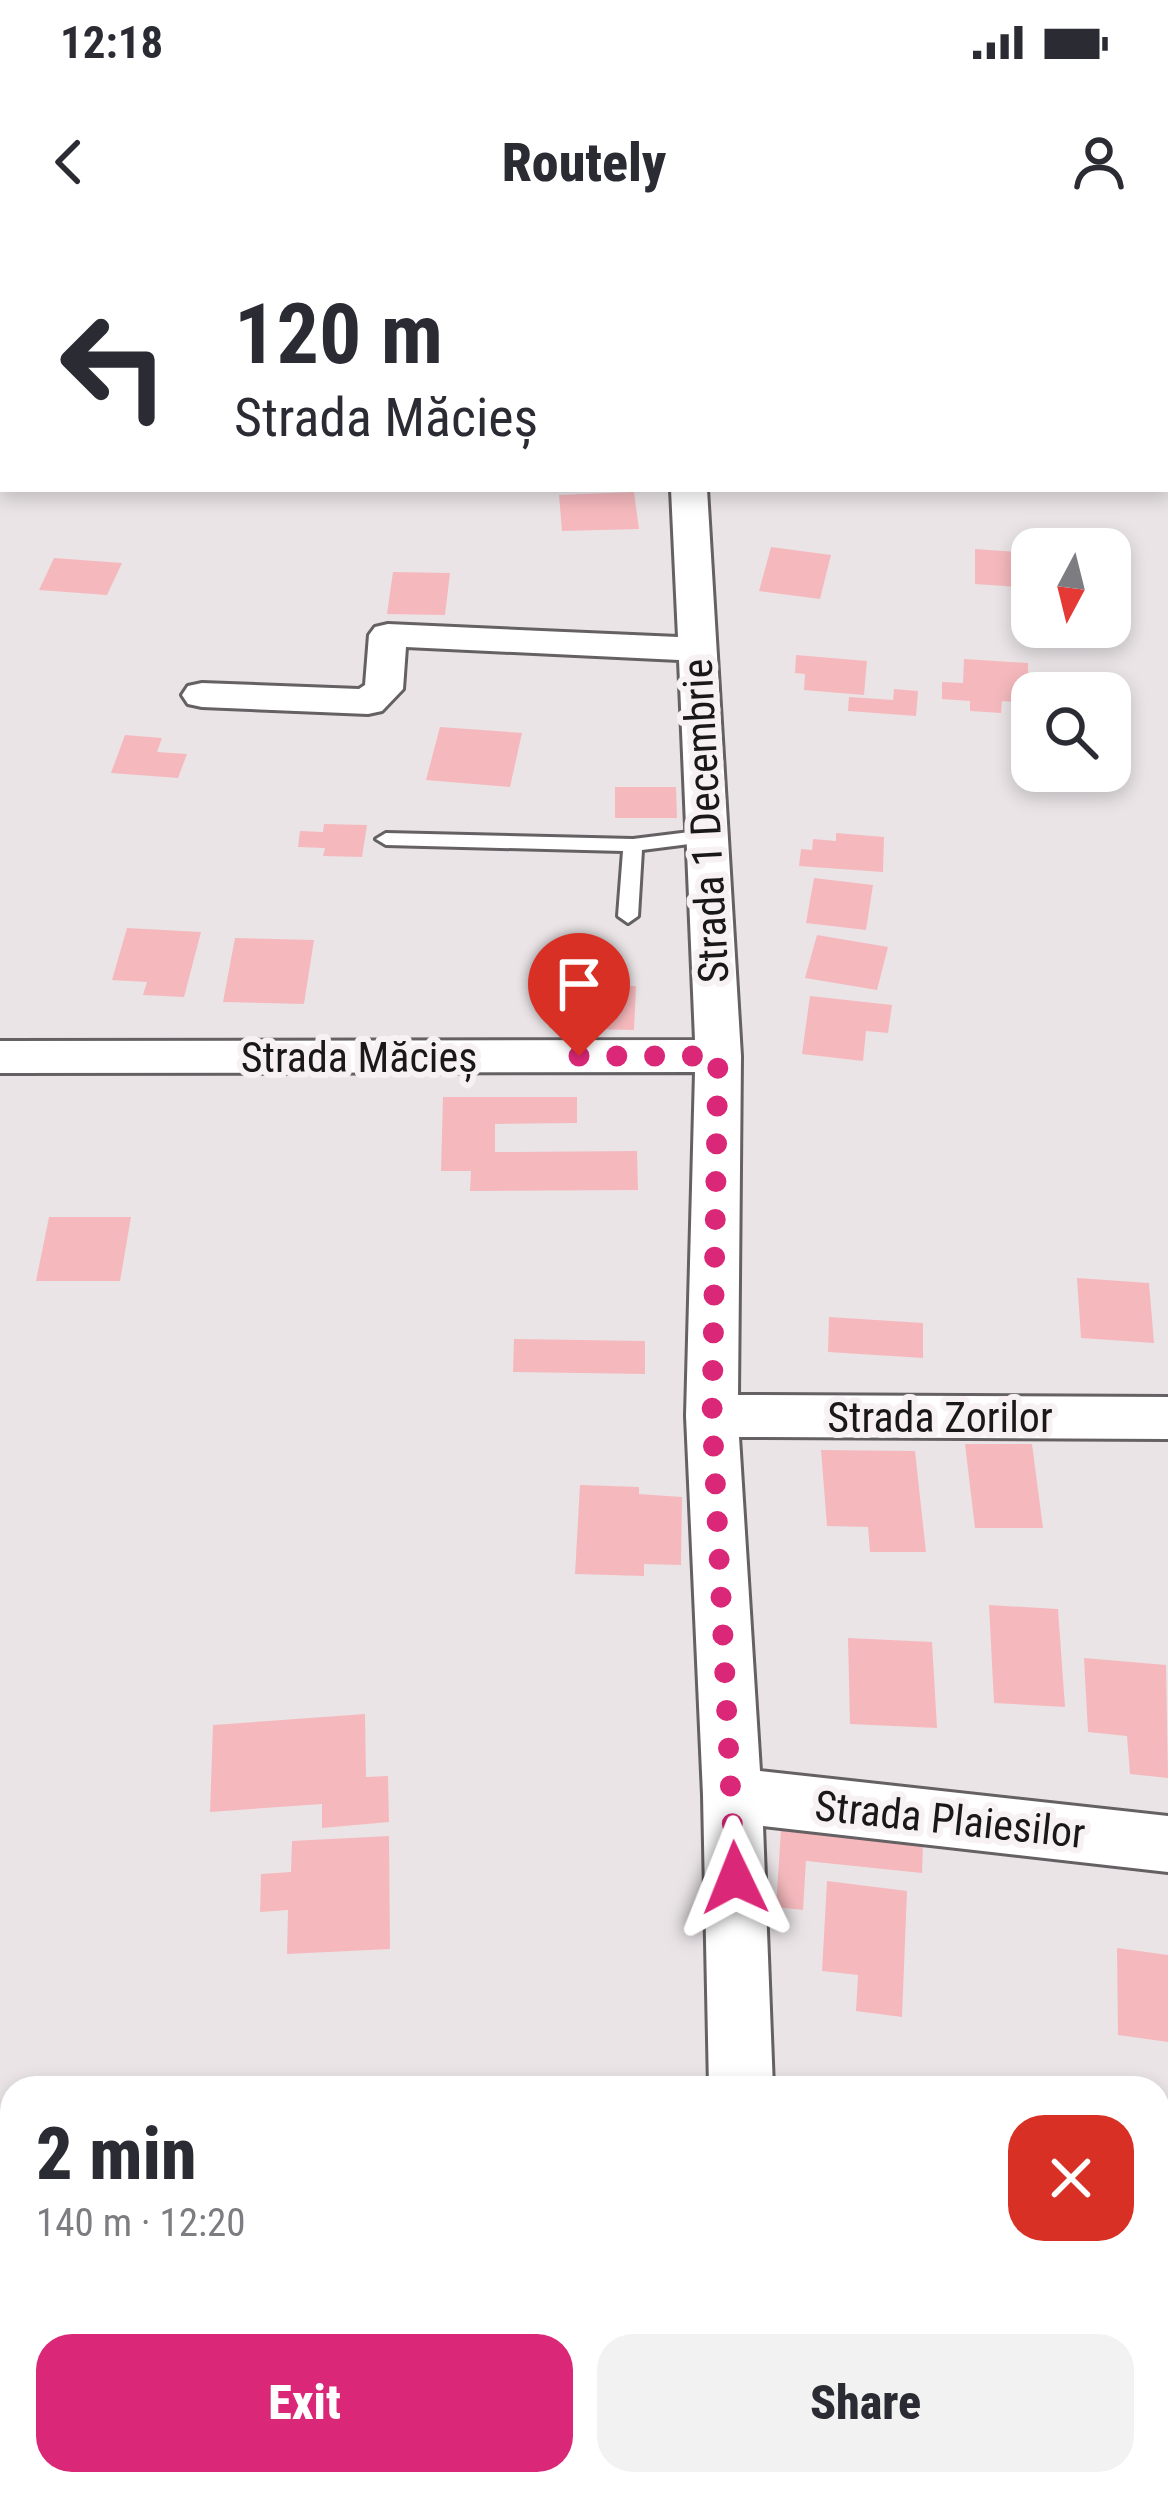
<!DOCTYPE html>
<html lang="en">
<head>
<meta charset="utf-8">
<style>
  body { margin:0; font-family:"Roboto Condensed",sans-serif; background:#f2f2f3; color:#2b2b33; height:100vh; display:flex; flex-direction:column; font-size:45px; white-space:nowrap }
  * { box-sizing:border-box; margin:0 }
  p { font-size:39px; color:#7c7c81 }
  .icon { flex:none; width:66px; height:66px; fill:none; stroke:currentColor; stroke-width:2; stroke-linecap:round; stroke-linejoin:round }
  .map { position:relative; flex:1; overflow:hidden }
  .panel { position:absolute; left:0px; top:1836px; width:1170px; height:420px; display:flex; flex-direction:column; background:#fff; border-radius:36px 36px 0 0; box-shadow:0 6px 18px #0003 }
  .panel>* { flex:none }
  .hud { position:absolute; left:0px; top:0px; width:1170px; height:252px; box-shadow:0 6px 18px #0003; background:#fff; color:#2b2b33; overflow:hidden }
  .needle { width:78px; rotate:187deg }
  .controls { position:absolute; left:1011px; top:288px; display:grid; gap:24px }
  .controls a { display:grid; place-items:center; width:120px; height:120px; border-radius:24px; background:#fff; box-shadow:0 6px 18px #0003; font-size:60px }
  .pin { position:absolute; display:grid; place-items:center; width:102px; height:102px; color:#fff; margin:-123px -51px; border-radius:50% 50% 50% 0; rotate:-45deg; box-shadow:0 0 12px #0007 }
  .pin .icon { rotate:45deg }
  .me { position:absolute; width:132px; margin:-66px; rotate:358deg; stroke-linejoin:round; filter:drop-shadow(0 0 9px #0008) }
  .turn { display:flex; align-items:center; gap:42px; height:252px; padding:0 36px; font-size:54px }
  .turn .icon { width:156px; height:156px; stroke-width:2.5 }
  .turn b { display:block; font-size:84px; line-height:102px }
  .round { display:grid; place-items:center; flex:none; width:126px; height:126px; border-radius:36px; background:#f2f2f3 }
  .head { display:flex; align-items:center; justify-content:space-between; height:204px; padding:0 36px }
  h1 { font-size:72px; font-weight:800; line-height:90px }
  .cta { display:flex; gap:24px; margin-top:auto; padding:24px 36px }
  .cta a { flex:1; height:138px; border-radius:36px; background:#db2777; color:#fff; font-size:48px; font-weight:800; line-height:138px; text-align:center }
  .cta a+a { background:#f2f2f3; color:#2b2b33 }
  .status { display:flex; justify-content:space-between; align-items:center; height:84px; padding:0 60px; background:#fff; direction:ltr }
  .status svg { height:33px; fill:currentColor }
  header { display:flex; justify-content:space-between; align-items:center; height:156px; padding:0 36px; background:#fff; font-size:54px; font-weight:800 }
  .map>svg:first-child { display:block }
</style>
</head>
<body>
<div class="status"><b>12:18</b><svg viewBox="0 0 49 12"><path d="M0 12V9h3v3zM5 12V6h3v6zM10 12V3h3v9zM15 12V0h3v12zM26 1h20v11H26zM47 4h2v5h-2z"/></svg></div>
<header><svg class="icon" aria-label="back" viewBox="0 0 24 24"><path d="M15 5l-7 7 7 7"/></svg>Routely<svg class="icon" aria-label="person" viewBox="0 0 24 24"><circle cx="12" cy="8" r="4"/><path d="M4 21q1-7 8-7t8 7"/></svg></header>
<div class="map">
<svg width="1168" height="2256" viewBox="0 0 1168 2256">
  <rect width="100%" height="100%" fill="#eae4e7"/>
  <path fill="#f5b9bd" d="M634,252l5,37 -77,2 -3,-36z
    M771,307l60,8 -11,44 -61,-8z
    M975,309l57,4v35l-57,-4z
    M54,318l68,5 -15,32 -68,-5z
    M393,332l57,1 -5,42 -58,-1z
    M796,415l71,6 -3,34 -60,-5 1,-16 -10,-1z
    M964,419l64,4v40l-26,-2 -1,12 -31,-2v-10l-28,-2v-17l21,1z
    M894,449l24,2 -2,25 -68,-5 1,-14 44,3z
    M440,487l82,6 -12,54 -84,-7z
    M125,495l37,3 -5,14 30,2 -9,24 -67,-5z
    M615,547h61l1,31h-62z
    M324,584l43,1 -5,32 -39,-1 2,-8 -27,-1 2,-16 23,1z
    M836,593l48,4 -1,35 -84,-6 2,-17 11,1 1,-11 23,2z
    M814,638l59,7 -7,45 -60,-7z
    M127,688l74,4 -17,65 -41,-2 4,-13 -35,-2z
    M817,695l71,12 -11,43 -72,-12z
    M235,698l79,2 -10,64 -81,-2z
    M552,744l84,2 -2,44 -85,-2z
    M810,756l82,9 -4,28 -22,-2 -3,30 -61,-7z
    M443,857h134v26l-82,1v28l142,-1 1,39 -168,1 1,-20h-30z
    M49,977h82l-11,64h-84z
    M1077,1038l72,5 5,60 -73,-5z
    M829,1077l94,6v35l-95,-6z
    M514,1099l131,2v33l-132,-2z
    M965,1204h67l11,84h-68z
    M821,1210l94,1 11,101h-56l-2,-25 -41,-1z
    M580,1245l59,2v7l43,3 -1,68 -37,-1v12l-69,-2z
    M989,1365l69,4 7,98 -71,-4z
    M848,1398l84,4 5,86 -87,-4z
    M1084,1418l82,7 2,113 -38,-4 -3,-38 -39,-4z
    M365,1474l1,63 22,-1 1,46 -67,6v-24l-112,8 3,-87z
    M781,1590l142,15 -1,28 -116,-12 -3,49 -27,-3z
    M389,1596l1,113 -103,5 1,-44 -28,2 1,-38 30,-2 1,-31z
    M827,1641l80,10 -5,126 -46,-6 2,-36 -36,-4z
    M1117,1708l51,7v87l-50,-7z
    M456,2244h157v12h-157z"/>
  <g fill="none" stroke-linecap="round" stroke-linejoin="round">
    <defs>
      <path id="lane" d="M161,0h17l-18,3z
        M3,76v17l-3,1v-17z
        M706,590l7,1v10l-71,9 -4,66 -10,7 -10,-7 5,-65 -237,-6 -10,-6 10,-6 247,6z"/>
      <path id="street" d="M659,0h30v3h-30z
        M1048,0h30l1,3h-30z
        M0,112h3v20h-3z
        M1167,172h1v20h-1z
        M671,249h36l34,567 -3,339 430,2v42l-429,-2 21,334 408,45v56l-405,-46 10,262h-64l-6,-293 -17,-379 9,-344 -695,1v-32l695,-1 -16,-380 -273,-13 -3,42 -21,22 -14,3 -166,-7 -14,-3 -6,-9 6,-9 14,-3 157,6 6,-4 4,-50 6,-8 13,-3 290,13z
        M718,2244h70l2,12h-72z"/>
    </defs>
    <use href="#lane" stroke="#656063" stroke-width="6"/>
    <use href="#street" stroke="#656063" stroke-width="6"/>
    <use href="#lane" fill="#fff" fill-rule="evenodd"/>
    <use href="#street" fill="#fff" fill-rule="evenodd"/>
  </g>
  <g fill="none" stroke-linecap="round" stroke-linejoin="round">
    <path stroke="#db2777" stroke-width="21" stroke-dasharray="0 37.8" d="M579,816h139l-6,360 23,462"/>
  </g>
  <g text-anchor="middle" stroke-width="12" stroke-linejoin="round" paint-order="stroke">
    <g font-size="42" fill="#191718" stroke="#f7f1f4">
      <text transform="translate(705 581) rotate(-93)" y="15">Strada 1 Decembrie</text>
      <text x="359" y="832">Strada Măcieș</text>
      <text x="940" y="1192">Strada Zorilor</text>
      <text transform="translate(950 1579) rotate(6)" y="15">Strada Plaiesilor</text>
    </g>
  </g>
</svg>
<div class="controls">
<a><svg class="needle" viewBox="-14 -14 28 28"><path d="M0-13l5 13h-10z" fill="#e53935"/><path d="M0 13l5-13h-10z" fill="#7c7c81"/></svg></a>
<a><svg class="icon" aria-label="search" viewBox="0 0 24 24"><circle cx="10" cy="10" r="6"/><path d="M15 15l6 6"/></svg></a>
</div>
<div class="pin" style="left:579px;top:816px;background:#d93025"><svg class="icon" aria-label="arrive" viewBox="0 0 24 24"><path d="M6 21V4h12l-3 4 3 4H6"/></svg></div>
<svg class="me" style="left:735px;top:1638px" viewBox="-20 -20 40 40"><path d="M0-17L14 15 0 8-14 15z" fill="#db2777" stroke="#fff" stroke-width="4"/></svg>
<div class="hud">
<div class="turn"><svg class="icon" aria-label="left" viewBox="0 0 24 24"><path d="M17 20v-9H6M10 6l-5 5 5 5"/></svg><div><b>120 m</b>Strada Măcieș</div></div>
</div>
<section class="panel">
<div class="head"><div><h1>2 min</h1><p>140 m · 12:20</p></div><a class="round" style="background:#d93025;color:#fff"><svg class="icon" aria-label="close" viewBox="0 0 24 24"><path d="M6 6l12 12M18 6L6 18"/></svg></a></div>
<div class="cta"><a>Exit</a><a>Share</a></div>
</section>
</div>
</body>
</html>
